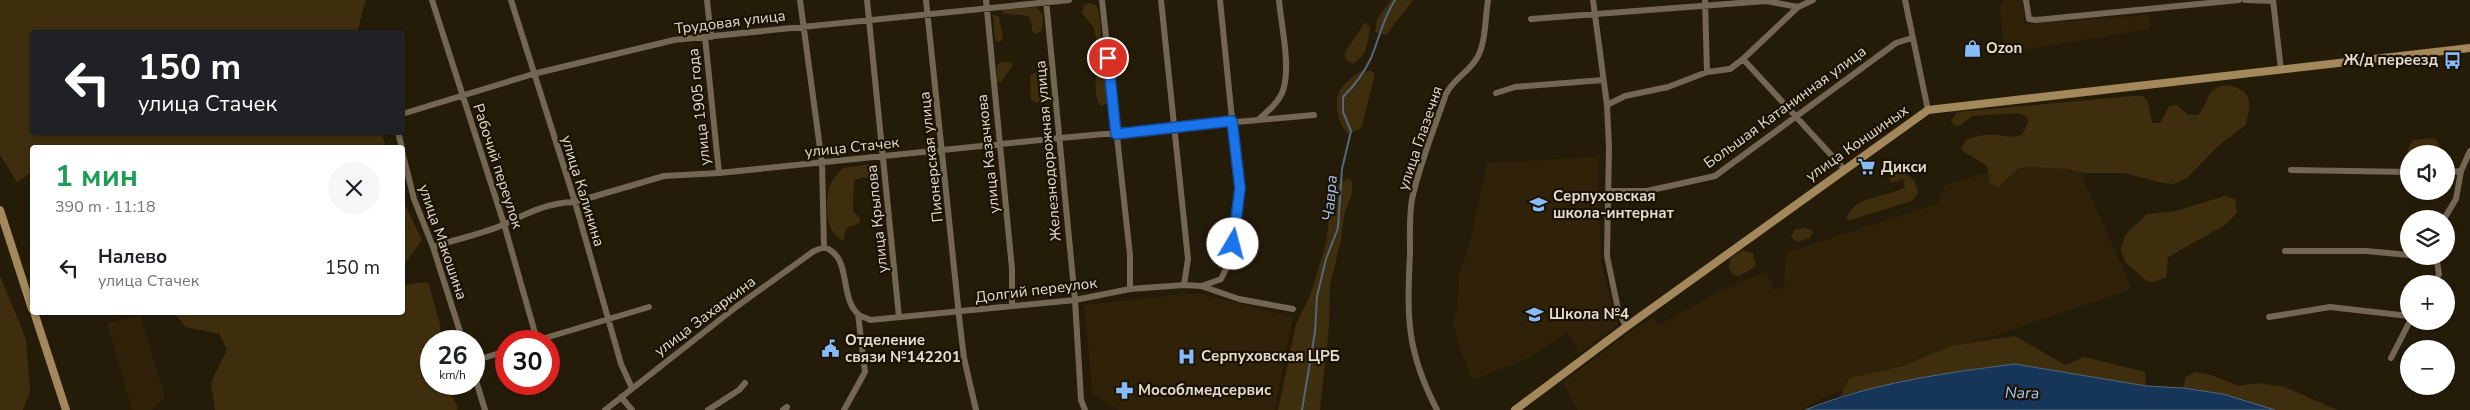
<!DOCTYPE html>
<html lang="ru">
<head>
<meta charset="utf-8">
<style>
  body { margin:0; font-family:"Nunito Sans",sans-serif; background:#f6f6f6; color:#202124; height:100vh; display:flex; flex-direction:column; font-size:19px; white-space:nowrap }
  * { box-sizing:border-box; margin:0 }
  p { font-size:16px; color:#757577 }
  .icon { flex:none; width:28px; height:28px; fill:none; stroke:currentColor; stroke-width:2; stroke-linecap:round; stroke-linejoin:round }
  .map { position:relative; flex:1; overflow:hidden }
  .panel { position:absolute; left:30px; top:145px; width:375px; height:170px; display:flex; flex-direction:column; background:#fff; border-radius:5px; box-shadow:0 1px 4px #0004 }
  .panel>* { flex:none }
  .hud { position:absolute; left:30px; top:30px; width:375px; height:105px; border-radius:5px; box-shadow:0 1px 4px #0004; background:#202124; color:#fff; overflow:hidden }
  .fabs { position:absolute; left:2400px; top:145px; display:grid; gap:10px }
  .fabs a { display:grid; place-items:center; width:55px; height:55px; border-radius:50%; background:#fff; box-shadow:0 1px 4px #0004; font-size:25px }
  .speed { position:absolute; left:420px; top:330px; display:flex; gap:10px; font-size:25px; font-weight:700; text-align:center }
  .speed>* { display:grid; place-content:center; width:65px; height:65px; border-radius:50%; background:#fff; box-shadow:0 1px 4px #0004; line-height:1 }
  .speed small { font-size:12px; font-weight:400 }
  .speed .limit { border:8px solid #d22; background:#fff; color:#111 }
  .pin { position:absolute; display:grid; place-items:center; width:42px; height:42px; color:#fff; margin:-21px; border:2px solid #fff; border-radius:50%; box-shadow:0 1px 5px #0007 }
  .me { position:absolute; width:55px; margin:-28px; rotate:8deg; stroke-linejoin:round; filter:drop-shadow(0 0 4px #0008) }
  .turn { display:flex; align-items:center; gap:18px; height:105px; padding:0 25px; font-size:22px }
  .turn .icon { width:65px; height:65px; stroke-width:2.5 }
  .turn b { display:block; font-size:35px; line-height:42px }
  .round { display:grid; place-items:center; flex:none; width:52px; height:52px; border-radius:26px; background:#f6f6f6 }
  .headline { display:flex; align-items:center; justify-content:space-between; height:85px; padding:0 25px }
  h1 { font-size:30px; font-weight:700; line-height:38px; color:#1e9e55 }
  ul { padding:0; list-style:none }
  li { display:flex; align-items:center; gap:15px; height:75px; padding:0 25px }
  li div { flex:1 }
  li b { display:block; font-size:19px }
  li em { font-style:normal }
  .map>svg:first-child { display:block }
</style>
</head>
<body>
<div class="map">
<svg width="2470" height="410" viewBox="0 0 2470 410">
  <rect width="100%" height="100%" fill="#251b09"/>
  <path fill="#302209" d="M2004,0h19l2,24 124,-9 1,14 -146,24 -4,-47z
    M2069,147l63,142 -84,28 -226,81 -21,12h-224l-14,-28 71,-53 20,-12 4,8 61,-33 47,-21 8,19 10,-4 2,-33 151,-49 8,-19z
    M1598,157l3,106 17,61 -39,30 -12,-22 -34,24 -60,24 -15,-35 -5,-24 5,-15 1,-32 10,-28 18,-83z
    M1197,293l96,24 -18,93h-156l-26,-15 -9,-90z
    M140,315l25,81 -13,14h-20l-25,-87z"/>
  <path fill="#3f2e0e" d="M0,0h366l-9,32h-325v100h349l5,15 -354,1v24l-15,10 -17,-27z
    M1391,0h22l-27,35 -11,-3 2,-13z
    M1090,3l7,3 2,5 3,30 -2,3 -3,-1 -3,-15 -12,-15 2,-8z
    M1036,7l7,8 -1,15 -5,4 -4,-2c-2,-4 -1,-9 -3,-13 -3,-7 -22,-2 -28,-7l1,-2z
    M993,14l6,3 4,22 -4,3 -4,-1z
    M1365,22l5,6c-3,17 -2,26 -17,36l-7,-4 -2,-6z
    M1002,62h8l3,3 -12,17 -4,-1v-16z
    M1099,71h3l2,4 3,28 -6,3c-7,-7 -7,-27 -2,-35z
    M1371,71l3,2v5l-13,51 -13,5c-10,-9 -16,-34 -7,-45 4,-7 12,-12 18,-17z
    M1036,72l9,4 2,17 -8,10 -8,-3 -1,-24z
    M2227,85c28,6 23,17 19,40l-28,21 -31,32 -13,6 -11,-1 -39,-10h-39l-17,-4 -37,-2 -12,1 -21,19 -8,-4 -3,-17 -26,-16 5,-10c6,-2 13,-5 20,-5 13,-1 23,4 36,0l6,-12 -1,-6 -8,-4 -47,3 -13,10 -5,-1 -3,-4 6,-9 175,-16h11l5,5 4,22h8l9,-17 8,-1 11,10h10c13,-15 6,-27 29,-30z
    M2431,138l6,2 5,14h-33v9c-4,-9 -1,-16 4,-23z
    M871,164l5,1 3,5 1,25 -3,3 -5,-2 -3,-17 -4,-2 -11,3 -1,31 7,7v5l-14,5 -2,12h-3c-16,-10 -16,-35 -12,-52 2,-7 9,-15 14,-20z
    M1898,171c13,4 18,8 20,22l-6,8 -62,19 -4,-1c8,-25 40,-20 59,-32l-2,-9 -11,5 -3,-3 2,-5z
    M1348,178l4,4v11l-8,22 -3,25 -11,45 -1,42 -9,83h-42l18,-86 15,-31 15,-50 5,-41 5,-16z
    M2225,196l10,3 2,14 -12,12 -57,32 -2,20 -12,5 -7,-1 -22,-19 -4,-13 4,-14 22,-21 28,-3z
    M403,200l19,40 -19,26h-1z
    M1803,228l7,1 3,4 -3,5 -13,4 -6,-5 3,-7z
    M1743,250l10,4 3,12 -17,10 -6,-1 -4,-7 2,-10z
    M0,276l26,63 4,53 -7,18h-23z
    M428,282l12,42 1,17h-10v43h15l12,24 -2,2h-241l-4,-27 16,-34 -8,-15 -33,-7 -12,-14 228,-1 1,-27z
    M2015,336l50,29 19,-8 61,15 1,14 -131,-22 -117,18 -58,14 10,-18 53,-12 48,-20z
    M2195,372l16,3 28,11 19,-3 27,4 52,23h-62l-52,-16 -40,-6 3,-11z"/>
  <path fill="#153559" stroke="#53677d" d="M2015,364l131,22 37,2 40,6 52,16h-470c67,-27 139,-37 210,-46z"/>
  <g fill="none" stroke-linecap="round" stroke-linejoin="round">
    <path stroke="#53677d" stroke-width="2" d="M1302,410l13,-78 2,-36 9,-37 12,-31 4,-59 9,-38 -8,-19v-15c11,-11 21,-24 28,-39 8,-19 12,-40 24,-58"/>
    <path stroke="#736652" stroke-width="6" d="M432,0l72,224 33,116
      M511,0l64,202 46,162 11,24
      M707,0l4,37
      M800,0l22,163 2,84
      M867,0l32,317
      M926,0l34,325 4,33 12,52
      M986,0l26,269v37
      M1046,0l29,300 6,100 4,10
      M1102,0l28,255v34
      M1161,0l27,259 -4,26
      M1593,0l14,105 2,43 -2,108 11,53 8,18
      M1705,0l2,72
      M1905,0l23,110
      M2026,0l3,19 7,1 203,-20
      M2245,0l28,1
      M2273,0l8,70
      M1531,19l235,-18 32,6
      M705,37l14,136
      M1743,59l101,110
      M1496,93l19,-6 88,-7
      M1607,105l18,-9 43,-9 39,-15 23,-3 13,-10 55,-52 15,-7
      M402,114l131,-40 141,-34 395,-40
      M1259,119c9,-8 18,-15 23,-26 10,-24 -1,-67 -3,-93
      M398,132l4,16
      M402,151l12,48 19,48 30,94
      M2291,170l118,2
      M2446,172l15,-1
      M1609,191h38l68,-15 181,-133 16,-5
      M2444,219l12,-20 5,-28 9,-20
      M433,247c23,-8 50,-13 72,-23 22,-11 45,-22 70,-22l89,-26 55,-3 341,-35 254,-23
      M824,247c29,10 14,50 35,68 3,2 8,3 11,5l205,-20 55,-11 54,-4 17,1 38,13 54,10
      M2285,251h81l43,4
      M2435,284l4,-10 -3,-18
      M1202,286l19,-7 10,-20 8,-71 -19,-188
      M2269,317l61,-10 79,9
      M535,341l114,-34
      M2391,358l19,-37
      M474,361l32,-10
      M474,374l11,36
      M621,397l11,13
      M605,410l131,-103 78,-56 10,-4
      M708,410l31,-20 6,-7
      M783,410l4,-3
      M844,410l21,-38 -7,-58
      M1437,410c-31,-60 -30,-92 -27,-158 0,-17 -1,-36 2,-53 8,-36 22,-70 34,-105 7,-15 23,-22 31,-36 9,-15 8,-40 11,-58"/>
    <path stroke="#a3885b" stroke-width="8" d="M0,210l32,99
      M34,312l32,98
      M1515,410l111,-83 302,-217 542,-62"/>
  </g>
  <g fill="none" stroke-linecap="round" stroke-linejoin="round">
    <defs>
      <path id="route" d="M1108,58l8,76 116,-13 8,67 -7,56"/>
    </defs>
    <use href="#route" stroke="#114b97" stroke-width="12"/>
    <use href="#route" stroke="#1a73e8" stroke-width="9"/>
  </g>
  <defs>
    <symbol id="shop-bare" viewBox="-9 -9 18 18"><path d="M-5-2.5h2.3a2.7 3.5 0 0 1 5.4 0H5L5.5 6h-11ZM-1.5-2.5h3a1.5 2.3 0 0 0-3 0Z" fill="#86bbfb" stroke="#1c1202" stroke-width="2.5" paint-order="stroke"/></symbol>
    <symbol id="bus-bare" viewBox="-9 -9 18 18"><path d="M-5-6H5V4H4V6H2V4H-2V6H-4V4H-5ZM-3.5-4V0h7V-4ZM-3.5 1.2v1.5H-2V1.2ZM2 1.2v1.5H3.5V1.2Z" fill="#86bbfb" stroke="#1c1202" stroke-width="2.5" paint-order="stroke"/></symbol>
    <symbol id="supermarket-bare" viewBox="-9 -9 18 18"><path d="M-6-5.5h2.5l.6 2H6L4.5 2H-2.5L-4.4-4H-6ZM-1.5 3.2a1.3 1.3 0 1 0 .1 0ZM3 3.2a1.3 1.3 0 1 0 .1 0Z" fill="#86bbfb" stroke="#1c1202" stroke-width="2.5" paint-order="stroke"/></symbol>
    <symbol id="school-bare" viewBox="-9 -9 18 18"><path d="M0-5L7-2L0 1L-7-2ZM-4 1L0 2.5L4 1V4Q0 6-4 4Z" fill="#86bbfb" stroke="#1c1202" stroke-width="2.5" paint-order="stroke"/></symbol>
    <symbol id="civic-bare" viewBox="-9 -9 18 18"><path d="M-.6-6.5H3V-4.5H.6V-3L4-1V1h2V6H-6V1h2V-1L-.6-3ZM-1.2 2.5V6h2.4V2.5Z" fill="#86bbfb" stroke="#1c1202" stroke-width="2.5" paint-order="stroke"/></symbol>
    <symbol id="hospital-bare" viewBox="-9 -9 18 18"><path d="M-5-5h3v3.5h4V-5h3V5h-3V1.5h-4V5h-3Z" fill="#86bbfb" stroke="#1c1202" stroke-width="2.5" paint-order="stroke"/></symbol>
    <symbol id="pharmacy-bare" viewBox="-9 -9 18 18"><path d="M-2-6h4v4h4v4h-4v4h-4v-4h-4v-4h4Z" fill="#86bbfb" stroke="#1c1202" stroke-width="2.5" paint-order="stroke"/></symbol>
  </defs>
  <g fill-rule="evenodd">
    <use href="#shop-bare" x="1960" y="36" width="25" height="25"/>
    <use href="#bus-bare" x="2440" y="48" width="25" height="25"/>
    <use href="#supermarket-bare" x="1854" y="154" width="25" height="25"/>
    <use href="#school-bare" x="1526" y="192" width="25" height="25"/>
    <use href="#school-bare" x="1522" y="302" width="25" height="25"/>
    <use href="#civic-bare" x="818" y="336" width="25" height="25"/>
    <use href="#hospital-bare" x="1174" y="344" width="25" height="25"/>
    <use href="#pharmacy-bare" x="1112" y="378" width="25" height="25"/>
  </g>
  <g text-anchor="middle" stroke-width="4.5" stroke-linejoin="round" paint-order="stroke">
    <g font-size="15" fill="#e3dcd1" stroke="#1c1202">
      <text transform="translate(730 22) rotate(-7)" y="5">Трудовая улица</text>
      <text transform="translate(699 107) rotate(-96)" y="5">улица 1905 года</text>
      <text transform="translate(1785 107) rotate(-36)" y="5">Большая Катанинная улица</text>
      <text transform="translate(1420 138) rotate(-71)" y="5">улица Глазечня</text>
      <text transform="translate(1857 143) rotate(-35)" y="5">улица Коншиных</text>
      <text transform="translate(852 147) rotate(-6)" y="5">улица Стачек</text>
      <text transform="translate(1048 151) rotate(-95)" y="5">Железнодорожная улица</text>
      <text transform="translate(988 154) rotate(-96)" y="5">улица Казачкова</text>
      <text transform="translate(931 157) rotate(-96)" y="5">Пионерская улица</text>
      <text transform="translate(498 166) rotate(72)" y="5">Рабочий переулок</text>
      <text transform="translate(583 191) rotate(73)" y="5">улица Калинина</text>
      <text transform="translate(877 219) rotate(-96)" y="5">улица Крылова</text>
      <text transform="translate(443 242) rotate(71)" y="5">улица Макошина</text>
      <text transform="translate(1036 290) rotate(-7)" y="5">Долгий переулок</text>
      <text transform="translate(705 316) rotate(-37)" y="5">улица Захаркина</text>
    </g>
    <g font-size="15" font-weight="bold" fill="#e3dcd1" stroke="#1c1202" text-anchor="start">
      <text x="1986" y="53">Ozon</text>
      <text x="2438" y="65" text-anchor="end">Ж/д переезд</text>
      <text x="1881" y="172">Дикси</text>
      <text x="1553" y="201">Серпуховская<tspan x="1553" dy="17">школа-интернат</tspan></text>
      <text x="1549" y="319">Школа №4</text>
      <text x="845" y="345">Отделение<tspan x="845" dy="17">связи №142201</tspan></text>
      <text x="1201" y="361">Серпуховская ЦРБ</text>
      <text x="1138" y="395">Мособлмедсервис</text>
    </g>
    <g font-size="16" font-style="italic" fill="#9ec7f9" stroke="#1c1202">
      <text transform="translate(1329 198) rotate(-85)" y="6">Чавра</text>
      <text transform="translate(2022 392) rotate(1)" y="6">Nara</text>
    </g>
  </g>
</svg>
<div class="fabs">
<a><svg class="icon" aria-label="sound" viewBox="0 0 24 24"><path d="M4 9h4l5-4v14l-5-4H4zM17 9q2 3 0 6"/></svg></a>
<a><svg class="icon" aria-label="layers" viewBox="0 0 24 24"><path d="M12 4l9 5-9 5-9-5zM3 14l9 5 9-5"/></svg></a>
<a>+</a>
<a>−</a>
</div>
<div class="speed"><div>26<small>km/h</small></div><div class="limit">30</div></div>
<div class="pin" style="left:1108px;top:58px;background:#d93025"><svg class="icon" aria-label="arrive" viewBox="0 0 24 24"><path d="M6 21V4h12l-3 4 3 4H6"/></svg></div>
<svg class="me" style="left:1233px;top:244px" viewBox="-20 -20 40 40"><circle r="19" fill="#fff"/><path d="M0-13L10 11 0 6-10 11z" fill="#1a73e8"/></svg>
<div class="hud">
<div class="turn"><svg class="icon" aria-label="left" viewBox="0 0 24 24"><path d="M17 20v-9H6M10 6l-5 5 5 5"/></svg><div><b>150 m</b>улица Стачек</div></div>
</div>
<section class="panel">
<div class="headline"><div><h1>1 мин</h1><p>390 m · 11:18</p></div><a class="round"><svg class="icon" aria-label="close" viewBox="0 0 24 24"><path d="M6 6l12 12M18 6L6 18"/></svg></a></div>
<ul>
<li><svg class="icon" aria-label="left" viewBox="0 0 24 24"><path d="M17 20v-9H6M10 6l-5 5 5 5"/></svg><div><b>Налево</b><p>улица Стачек</p></div><em>150 m</em></li>
</ul>
</section>
</div>
</body>
</html>
